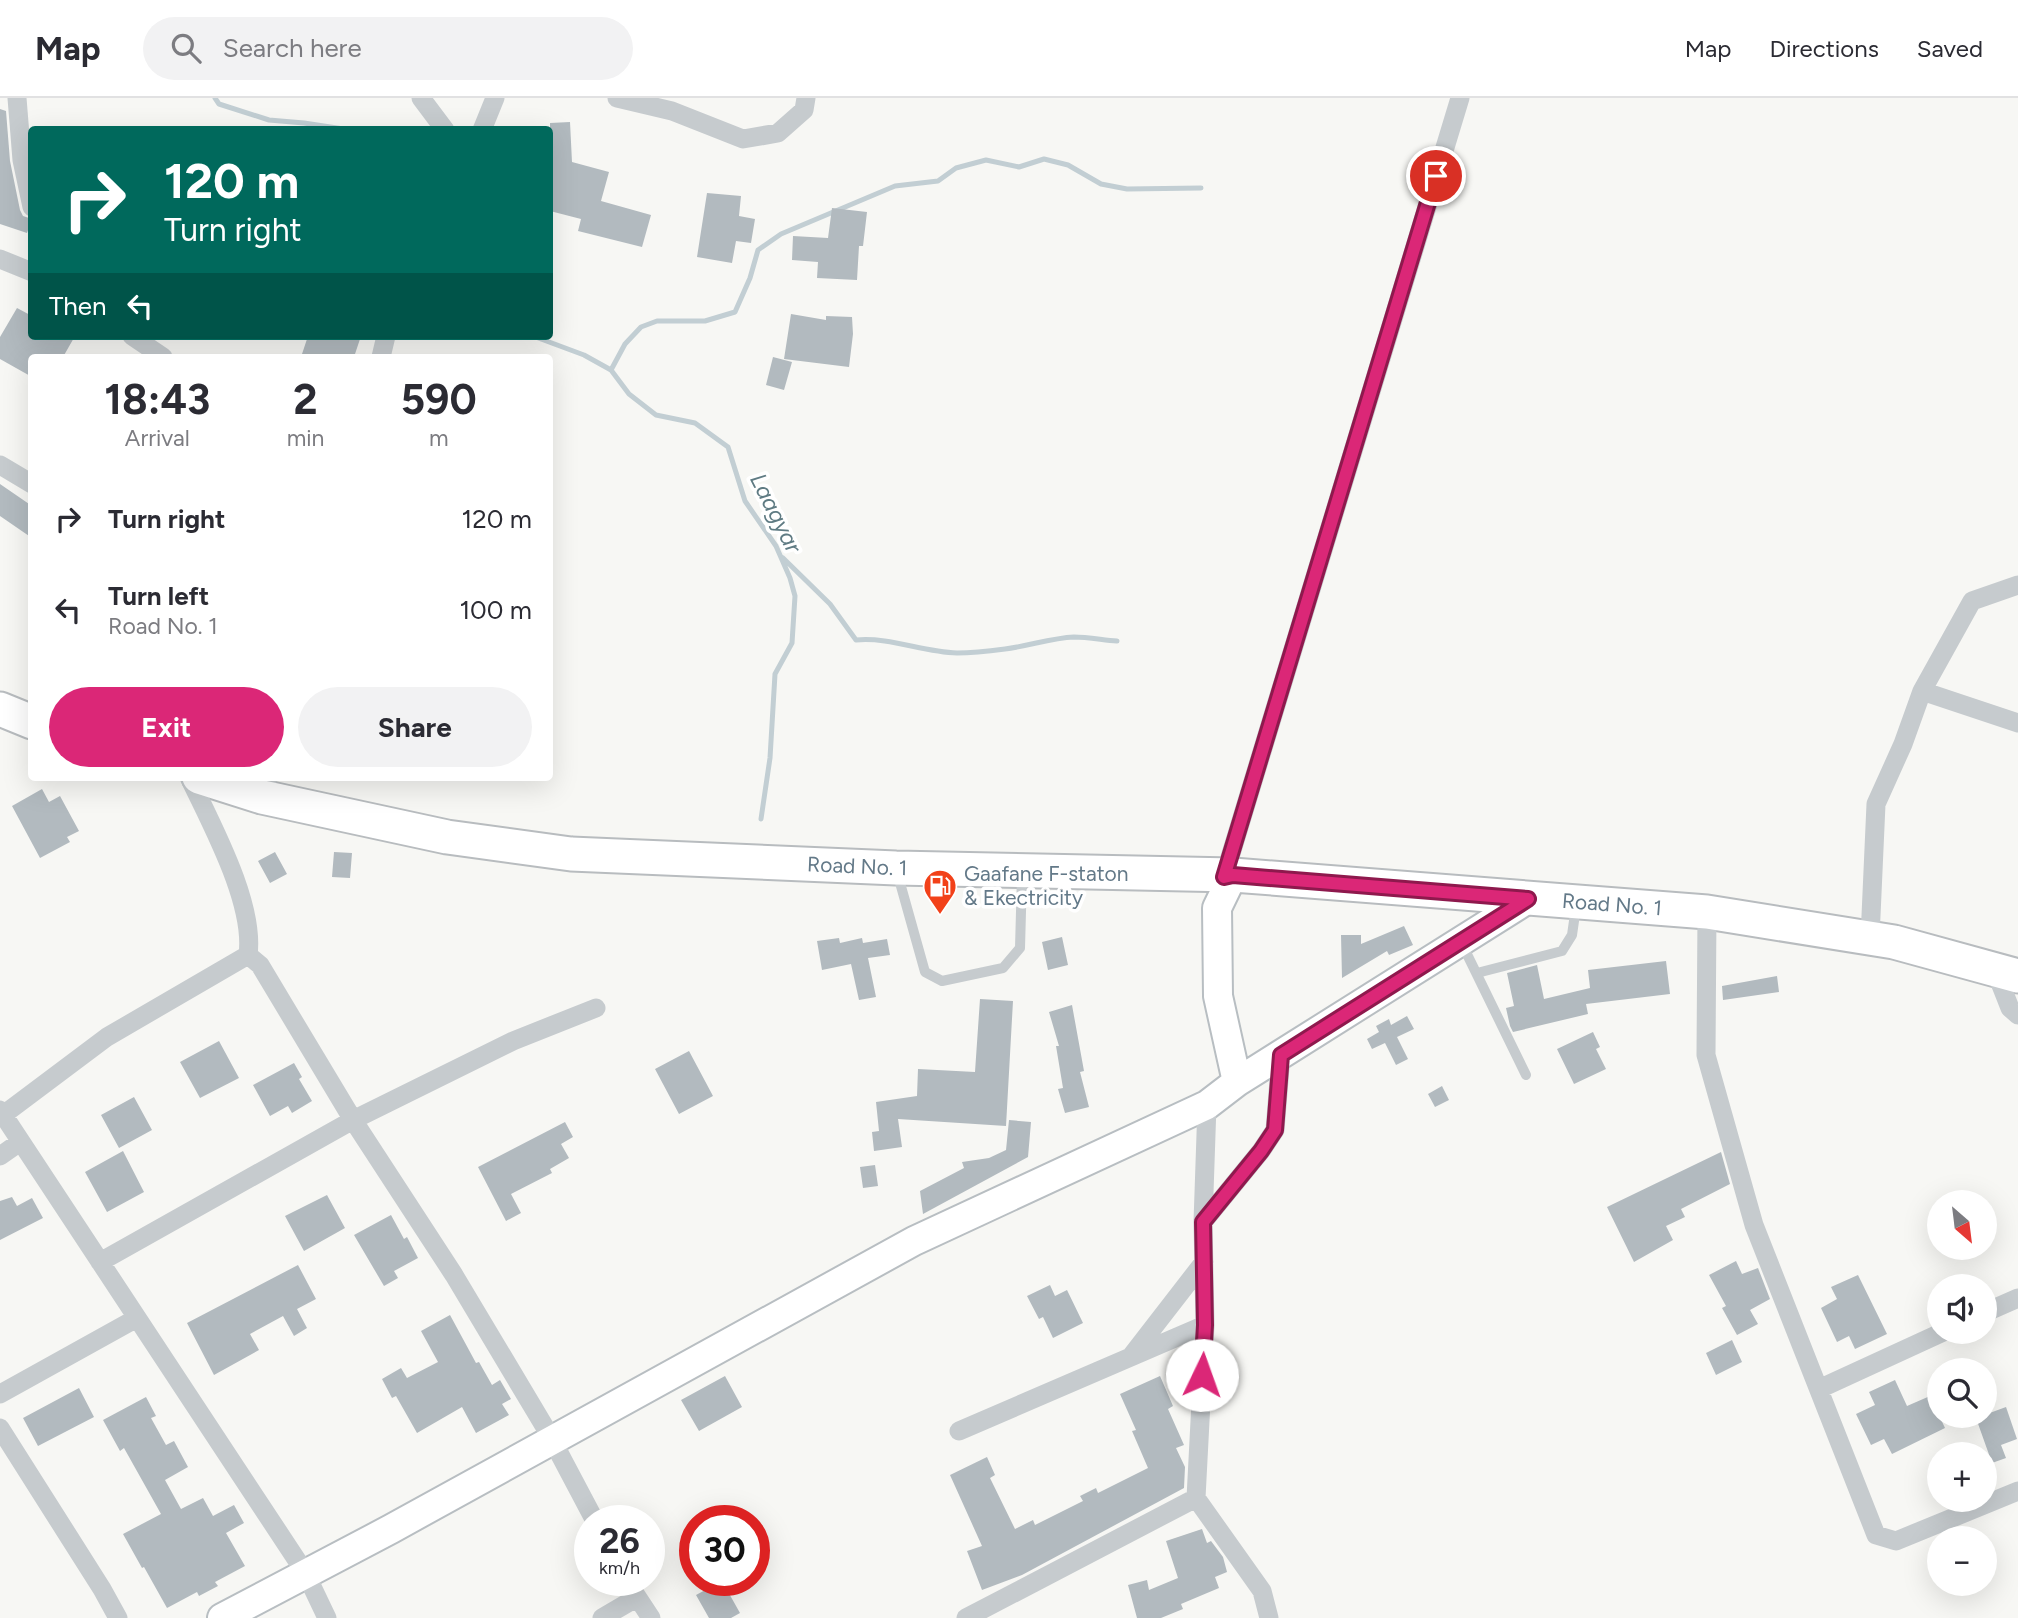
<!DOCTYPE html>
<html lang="en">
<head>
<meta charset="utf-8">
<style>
  body { margin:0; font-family:Figtree,sans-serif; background:#f2f2f3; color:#2b2b33; height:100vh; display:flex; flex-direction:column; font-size:26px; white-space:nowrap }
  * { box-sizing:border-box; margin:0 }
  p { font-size:23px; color:#7c7c81 }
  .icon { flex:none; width:38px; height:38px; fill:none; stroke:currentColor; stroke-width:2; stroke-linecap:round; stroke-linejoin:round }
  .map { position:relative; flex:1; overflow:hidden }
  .sheet { position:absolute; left:28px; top:256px; width:525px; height:427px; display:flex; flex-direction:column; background:#fff; border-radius:7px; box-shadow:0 7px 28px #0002 }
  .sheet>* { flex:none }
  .hud { position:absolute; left:28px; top:28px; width:525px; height:214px; border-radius:7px; box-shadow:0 7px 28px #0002; background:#00695c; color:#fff; overflow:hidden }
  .needle { width:46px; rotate:152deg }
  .tools { position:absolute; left:1927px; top:1092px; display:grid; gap:14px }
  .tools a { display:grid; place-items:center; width:70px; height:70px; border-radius:50%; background:#fff; box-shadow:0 7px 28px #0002; font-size:35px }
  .speed { position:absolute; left:574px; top:1407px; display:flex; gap:14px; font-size:35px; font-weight:700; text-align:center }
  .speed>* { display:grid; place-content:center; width:91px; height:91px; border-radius:50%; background:#fff; box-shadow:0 7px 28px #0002; line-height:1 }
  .speed small { font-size:18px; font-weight:400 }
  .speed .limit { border:10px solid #d22; background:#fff; color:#111 }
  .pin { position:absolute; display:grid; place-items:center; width:60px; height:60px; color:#fff; margin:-30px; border:4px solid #fff; border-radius:50%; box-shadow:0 2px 7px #0007 }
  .me { position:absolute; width:77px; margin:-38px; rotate:3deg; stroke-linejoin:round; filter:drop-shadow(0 0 5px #0008) }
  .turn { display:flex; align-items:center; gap:24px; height:147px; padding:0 21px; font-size:32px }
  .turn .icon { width:91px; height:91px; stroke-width:2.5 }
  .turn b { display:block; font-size:49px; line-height:60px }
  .then { display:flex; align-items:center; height:66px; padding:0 21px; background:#0003; gap:14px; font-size:26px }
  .eta { display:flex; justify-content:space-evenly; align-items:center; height:119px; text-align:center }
  .eta b { font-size:42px; font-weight:700; line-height:49px }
  .action { display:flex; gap:14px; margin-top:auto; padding:14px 21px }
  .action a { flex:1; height:80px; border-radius:42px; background:#db2777; color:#fff; font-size:28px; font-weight:700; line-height:80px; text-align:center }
  .action a+a { background:#f2f2f3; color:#2b2b33 }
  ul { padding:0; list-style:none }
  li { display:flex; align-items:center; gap:21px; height:91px; padding:0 21px }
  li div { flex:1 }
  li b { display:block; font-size:26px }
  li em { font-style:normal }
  header { display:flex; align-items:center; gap:42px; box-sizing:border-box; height:98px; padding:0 35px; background:#fff; border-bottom:2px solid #e1e1e2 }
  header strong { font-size:33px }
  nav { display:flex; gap:38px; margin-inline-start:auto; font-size:24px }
  .search { width:490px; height:63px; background:#f2f2f3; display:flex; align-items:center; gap:18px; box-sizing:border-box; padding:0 24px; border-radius:38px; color:#7c7c81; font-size:26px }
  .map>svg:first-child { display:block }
</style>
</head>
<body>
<header>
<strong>Map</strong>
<div class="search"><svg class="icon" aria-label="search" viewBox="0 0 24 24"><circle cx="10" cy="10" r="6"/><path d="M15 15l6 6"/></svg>Search here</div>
<nav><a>Map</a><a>Directions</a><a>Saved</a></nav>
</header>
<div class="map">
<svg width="2018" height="1520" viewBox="0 0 2018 1520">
  <rect width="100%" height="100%" fill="#f7f7f4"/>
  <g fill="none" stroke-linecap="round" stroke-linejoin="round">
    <path stroke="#c2ced3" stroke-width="5" d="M215,0l4,6 50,16 35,3 46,7
      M533,238l51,19 27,15 18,24 27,21 39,8 33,24 17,54 31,45 14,32 5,18 -3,47 -17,31 -5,84 -9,61
      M611,272l14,-26 16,-17 16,-6h48l30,-9 15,-34 8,-28 23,-16 114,-48 43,-5 18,-13 30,-8 33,7 25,-8 24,6 33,19 26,5 74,-1
      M783,460l47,46 26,36c35,-3 66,12 101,13 15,0 33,-2 48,-4 24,-3 46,-11 69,-12 14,0 29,3 43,4"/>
  </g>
  <path fill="#b2babf" d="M0,11l6,2 4,50 10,49 3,6 9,3 -5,14 -27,-9z
    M570,24l2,40 37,10 -8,29 50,14 -9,32 -64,-16 3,-12 -31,-8v-88z
    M707,95l34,3 -2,20 16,3 -4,24 -15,-2 -4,22 -35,-6z
    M832,110l35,4 -4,34h-4l-2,34 -40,-2 1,-16 -26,-2 1,-24 35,2z
    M17,210l15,8v20h43l-12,21h-31v20l-32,-18v-22z
    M791,216l35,6v-4l26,1 1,17 -4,33 -65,-8z
    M308,238h53l-7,21h-43l-9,-3z
    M773,259l19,5 -8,28 -18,-5z
    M0,386l32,22v32l-32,-22z
    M42,691l7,13 11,-6 19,35 -12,6 3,5 -30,16 -28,-52z
    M275,754l12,22 -17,9 -12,-22z
    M334,754l18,1 -2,25 -18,-1z
    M1404,828l9,19 -24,10 -2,-4 -45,27 -1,-43h20v9z
    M1062,839l6,28 -20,5 -6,-28z
    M839,840l1,5 22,-5 1,5 24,-4 3,16 -22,3 8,39 -17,3 -8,-36 -29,6 -5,-29z
    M1666,863l4,33 -84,10 2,10 -75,18 -3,-6 -4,-18 8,-2 -7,-33 30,-8 7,34 46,-11 -2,-18z
    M1777,878l2,16 -56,8 -1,-14z
    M980,901l33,2 -7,125 -108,-7 4,28 -28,4 -2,-19 7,-1 -3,-29 41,-6 1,-27 57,3z
    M1072,907l12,66 -4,1 9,35 -24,6 -7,-24 5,-1 -7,-42h3l-10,-34z
    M1407,918l7,13 -17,8 11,22 -12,6 -11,-22 -13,6 -5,-10 12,-7 -3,-6 13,-7 2,6z
    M1593,934l7,15 -4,2 10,20 -32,15 -17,-35z
    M219,943l20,37 -39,20 -20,-36z
    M689,953l24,45 -34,18 -24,-45z
    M294,965l8,14 -3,2 13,22 -20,12 -4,-7 -18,10 -17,-31z
    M1442,988l7,14 -14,7 -7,-13z
    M134,999l18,33 -33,18 -18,-33z
    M1009,1022l22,2 -3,35 -105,57 -3,-23 44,-23 -2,-6 27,-4 17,-8z
    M565,1024l8,15 -12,7 8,14 -19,11 2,4 -41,21 10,19 -15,8 -28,-54z
    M123,1053l21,41 -37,20 -22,-40z
    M1721,1054l9,32 -49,25 4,8 -19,9 7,14 -39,22 -27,-55z
    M875,1067l3,21 -15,2 -3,-21z
    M327,1097l18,33 -41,23 -19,-35z
    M12,1099l5,9 15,-8 11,20 -43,22v-39z
    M391,1117l13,24 3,-2 11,21 -24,13 4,7 -14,8 -30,-51z
    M1736,1163l6,13 16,-6 12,31 -20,11 8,14 -21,11 -15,-27 4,-2 -17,-31z
    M298,1167l18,34 -19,10 10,19 -13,8 -11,-20 -33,18 9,16 -45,25 -27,-52z
    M1858,1177l29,59 -32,15 -6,-13 -12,6 -16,-34 16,-9 -6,-12z
    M1050,1187l5,11 12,-6 16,33 -30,15 -10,-21 -4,2 -12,-23z
    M450,1217l26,48 3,-1 13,23 8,-5 11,19 -9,5 7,11 -33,18 -14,-26 -45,26 -21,-37 -4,2 -10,-19 19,-11 6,10 31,-16 -17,-31z
    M1732,1242l10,22 -26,13 -10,-22z
    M725,1278l17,31 -43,24 -18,-31z
    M1160,1278l13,30 -5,3 16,36 -8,3 9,19 -1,21 -162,87 -40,15 -15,-39 15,-5 -32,-71 37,-18 8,18 -5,3 25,51 18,-9 2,5 48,-24 -3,-5 16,-8 2,5 50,-25 -16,-37 4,-1 -16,-36z
    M1895,1282l12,26 23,-10 15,32 -53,26 -8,-15 -13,6 -15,-31 19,-9 -6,-13z
    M79,1290l15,29 -56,29 -15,-28z
    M146,1299l10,19 -5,2 15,27 8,-4 14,26 -23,13 16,29 22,-11 10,18 21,-11 10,18 -18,10 19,33 -30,16 3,4 -19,10 -2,-4 -30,16 -23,-41 -2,1 -19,-34 38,-20 -37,-66 -4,3 -17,-31z
    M2006,1309l11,32 -16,6 5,13 -14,5 -16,-45z
    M1202,1431l5,14 4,-2 12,16 4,15 -12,5 4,11 -38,16 2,5 -22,9h-24l-9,-33 19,-5 2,10 29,-12 -12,-37z
    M722,1483l18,32 -9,5h-22l-13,-23z"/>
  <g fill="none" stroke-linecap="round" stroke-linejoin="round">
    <defs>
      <path id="secondary" d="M1233,777l-16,33 1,88 19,86
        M222,1520l169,-89 523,-288 293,-136 30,-23 291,-183"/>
      <g id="trunk">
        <path d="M0,611l32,13"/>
        <path id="s1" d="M199,679l63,20 185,40 124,17 325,14 337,7 474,37 187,30 124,34"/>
      </g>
    </defs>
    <use href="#secondary" stroke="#b8bec2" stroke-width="32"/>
    <use href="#trunk" stroke="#b8bcbf" stroke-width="37"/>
    <path stroke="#c6cbce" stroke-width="10" d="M897,774l28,100 17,9 61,-13 17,-20 2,-73
      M1462,846l64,131
      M1477,875l85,-22 10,-16 4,-28"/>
    <path stroke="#c6cbce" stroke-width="19" d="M17,0l5,62 10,47
      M421,0l24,32
      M617,0l55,13 71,28 35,-6 26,-23 2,-12
      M482,32l13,-32
      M0,161l32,13
      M132,238l31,21
      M381,259l5,-21
      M0,367l32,19
      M1922,593l96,32
      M189,679c22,47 66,126 59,178
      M262,699l6,-20
      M1224,779l236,-779
      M1707,814l-1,143 48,170 122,310 20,6 122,-50
      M1870,840l6,-134 27,-60 19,-53 50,-90 46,-16
      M248,857l12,10 93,155 101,155 95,159 46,87
      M1995,872l15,38 8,7
      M0,1012l306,464 21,44
      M3,1017l104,-78 141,-82
      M0,1058l20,-14
      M1203,1124l58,-71 14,-21 6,-75
      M100,1164l253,-142 160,-79 83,-33
      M1984,1215l34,-15
      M1132,1257l72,-93
      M1819,1291l124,-57
      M0,1296l137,-76
      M0,1330l102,161 16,29
      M959,1333l246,-106
      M1196,1400l66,93 7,27
      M626,1482l25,38
      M602,1520l34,-20
      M966,1520l230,-120 9,-173 -2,-103 4,-117"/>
    <use href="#secondary" stroke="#fff" stroke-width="28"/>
    <use href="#trunk" stroke="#fff" stroke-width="33"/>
  </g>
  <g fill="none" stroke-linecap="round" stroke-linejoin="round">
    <defs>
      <path id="route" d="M1202,1277l3,-50 -2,-103 58,-71 14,-21 6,-75 247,-156 -295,-24 -9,2 212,-701"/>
    </defs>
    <use href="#route" stroke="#8e194d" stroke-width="18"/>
    <use href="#route" stroke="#db2777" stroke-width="12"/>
  </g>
  <defs>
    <symbol id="fuel-pin" viewBox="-11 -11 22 30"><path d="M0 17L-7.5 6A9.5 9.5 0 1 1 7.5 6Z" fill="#f24119" stroke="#fff"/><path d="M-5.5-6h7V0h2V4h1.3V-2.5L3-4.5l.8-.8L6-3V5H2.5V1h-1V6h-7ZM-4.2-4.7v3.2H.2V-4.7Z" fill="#fff"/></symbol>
  </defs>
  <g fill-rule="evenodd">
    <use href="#fuel-pin" x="921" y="769" width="38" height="52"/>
  </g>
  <g text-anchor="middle" stroke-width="7" stroke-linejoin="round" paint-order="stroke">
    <g font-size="21" fill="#637988" stroke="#fff">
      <text dy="7" stroke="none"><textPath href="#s1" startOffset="667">Road No. 1</textPath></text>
      <text dy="7" stroke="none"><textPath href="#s1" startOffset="1423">Road No. 1</textPath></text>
    </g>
    <g font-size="21" fill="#637988" stroke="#fff" text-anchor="start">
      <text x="964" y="783">Gaafane F-staton<tspan x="964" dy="24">&amp; Ekectricity</tspan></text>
    </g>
    <g font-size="23" font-style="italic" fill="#5f7b83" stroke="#fff">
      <text transform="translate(776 415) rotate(63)" y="8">Laagyar</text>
    </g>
  </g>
</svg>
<div class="tools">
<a><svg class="needle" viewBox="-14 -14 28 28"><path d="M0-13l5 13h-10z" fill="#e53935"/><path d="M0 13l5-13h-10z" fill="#7c7c81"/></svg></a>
<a><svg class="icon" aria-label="sound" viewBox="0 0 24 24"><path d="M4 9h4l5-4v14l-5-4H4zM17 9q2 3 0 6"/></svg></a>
<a><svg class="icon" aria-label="search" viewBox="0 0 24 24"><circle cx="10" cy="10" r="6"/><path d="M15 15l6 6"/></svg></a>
<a>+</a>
<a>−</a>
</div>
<div class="speed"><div>26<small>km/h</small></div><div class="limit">30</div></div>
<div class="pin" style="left:1436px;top:78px;background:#d93025"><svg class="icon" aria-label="arrive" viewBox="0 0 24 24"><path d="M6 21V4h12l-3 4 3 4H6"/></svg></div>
<svg class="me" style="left:1202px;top:1277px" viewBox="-20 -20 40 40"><circle r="19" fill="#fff"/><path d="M0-13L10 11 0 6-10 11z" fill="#db2777"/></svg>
<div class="hud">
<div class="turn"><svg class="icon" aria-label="right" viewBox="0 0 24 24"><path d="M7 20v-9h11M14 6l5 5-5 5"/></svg><div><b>120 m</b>Turn right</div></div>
<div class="then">Then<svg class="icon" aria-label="left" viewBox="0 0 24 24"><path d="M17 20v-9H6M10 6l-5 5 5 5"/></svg></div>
</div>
<section class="sheet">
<div class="eta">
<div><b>18:43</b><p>Arrival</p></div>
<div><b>2</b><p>min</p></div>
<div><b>590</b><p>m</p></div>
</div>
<ul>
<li><svg class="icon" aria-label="right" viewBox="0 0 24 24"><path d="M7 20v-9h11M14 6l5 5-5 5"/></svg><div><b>Turn right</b></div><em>120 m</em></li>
<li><svg class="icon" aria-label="left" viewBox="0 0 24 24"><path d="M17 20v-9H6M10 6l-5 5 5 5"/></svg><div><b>Turn left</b><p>Road No. 1</p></div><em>100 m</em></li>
</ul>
<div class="action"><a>Exit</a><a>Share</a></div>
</section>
</div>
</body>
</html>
